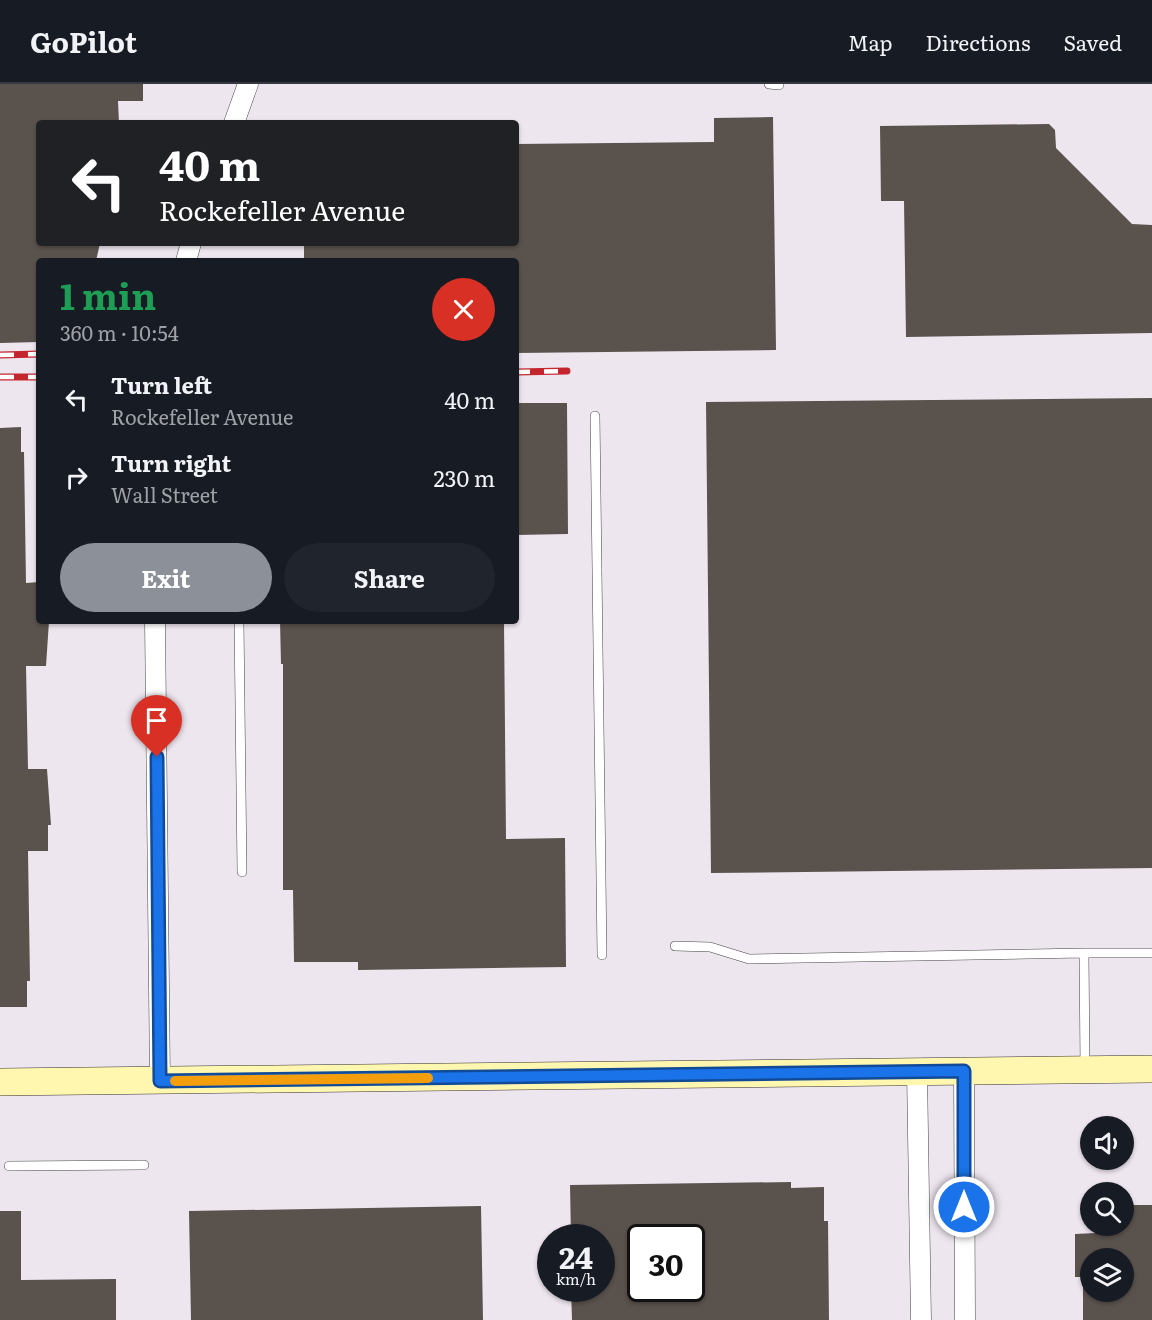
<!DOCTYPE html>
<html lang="en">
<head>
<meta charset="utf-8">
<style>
  body { margin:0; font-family:Literata,serif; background:#20242c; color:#f1f3f6; height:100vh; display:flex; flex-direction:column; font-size:22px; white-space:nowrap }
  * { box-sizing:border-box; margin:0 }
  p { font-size:20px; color:#9ea1a6 }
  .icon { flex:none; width:33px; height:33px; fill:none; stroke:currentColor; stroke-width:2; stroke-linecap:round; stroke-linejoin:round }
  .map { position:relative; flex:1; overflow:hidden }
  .side { position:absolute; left:36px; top:174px; width:483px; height:366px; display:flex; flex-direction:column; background:#171b24; border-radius:6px; box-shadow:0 2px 4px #0004 }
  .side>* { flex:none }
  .banner { position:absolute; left:36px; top:36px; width:483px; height:126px; border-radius:6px; box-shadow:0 2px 4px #0004; background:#202124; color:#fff; overflow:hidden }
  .buttons { position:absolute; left:1080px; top:1032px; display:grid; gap:12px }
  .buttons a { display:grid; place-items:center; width:54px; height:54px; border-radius:50%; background:#171b24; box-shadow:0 2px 4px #0004; font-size:30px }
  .speed { position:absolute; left:537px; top:1140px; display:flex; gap:12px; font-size:30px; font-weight:700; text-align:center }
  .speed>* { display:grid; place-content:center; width:78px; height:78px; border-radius:50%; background:#171b24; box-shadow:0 2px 4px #0004; line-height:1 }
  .speed small { font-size:15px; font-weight:400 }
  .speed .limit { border:3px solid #111; border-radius:9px; background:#fff; color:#111 }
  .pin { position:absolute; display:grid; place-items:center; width:51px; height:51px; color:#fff; margin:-62px -26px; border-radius:50% 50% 50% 0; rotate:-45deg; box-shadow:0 0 6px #0007 }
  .pin .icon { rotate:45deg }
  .me { position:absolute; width:66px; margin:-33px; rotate:0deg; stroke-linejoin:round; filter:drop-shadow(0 0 4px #0008) }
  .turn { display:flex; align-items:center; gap:21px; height:126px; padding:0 24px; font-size:27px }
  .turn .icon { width:78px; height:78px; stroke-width:2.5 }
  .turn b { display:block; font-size:42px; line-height:51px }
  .round { display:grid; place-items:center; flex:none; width:63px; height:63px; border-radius:32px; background:#20242c }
  .overview { display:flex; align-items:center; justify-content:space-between; height:102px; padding:0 24px }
  h1 { font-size:36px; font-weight:700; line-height:45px; color:#1e9e55 }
  .primary-button { display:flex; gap:12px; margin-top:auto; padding:12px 24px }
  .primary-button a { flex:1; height:69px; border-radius:36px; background:#8c9099; color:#fff; font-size:24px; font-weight:700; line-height:69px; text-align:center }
  .primary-button a+a { background:#20242c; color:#f1f3f6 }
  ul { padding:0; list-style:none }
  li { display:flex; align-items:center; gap:18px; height:78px; padding:0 24px }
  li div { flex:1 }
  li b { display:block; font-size:22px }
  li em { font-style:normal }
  header { display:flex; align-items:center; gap:36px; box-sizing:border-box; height:84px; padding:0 30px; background:#171b24; border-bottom:2px solid #363941 }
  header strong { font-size:28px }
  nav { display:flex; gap:33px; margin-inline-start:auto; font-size:21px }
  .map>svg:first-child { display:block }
</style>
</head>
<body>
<header>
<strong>GoPilot</strong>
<nav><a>Map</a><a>Directions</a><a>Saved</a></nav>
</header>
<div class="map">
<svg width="1152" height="1236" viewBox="0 0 1152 1236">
  <rect width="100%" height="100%" fill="#fffdf5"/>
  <path fill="#eee6ef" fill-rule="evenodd" d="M0,0h1152v1236h-1152zM39,39h477v120h-477zM39,177h477v360h-477zM1090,1042h34v34h-34zM1090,1108h34v34h-34zM550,1154h52v50h-52zM640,1154h52v50h-52zM1090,1174h34v34h-34z"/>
  <path fill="#5a524d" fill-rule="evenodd" d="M0,0h143v17h-25l1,22h-80v120h61l-4,18h-57v81l-39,1z
    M773,33l3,233 -260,3v-92h-212v-15l60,-1v-2h152v-99l198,-2v-24z
    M1049,40l6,6 1,18 76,76 20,1v108l-246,4 -2,-136h-23l-1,-75z
    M1152,314v470l-441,5 -5,-471z
    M516,319h51l1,131 -52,1z
    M21,343v25h3l2,131 13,-1v39h10l-3,45h-20l2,103h19l4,56h-3v26h-20l2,130h-3v26h-27v-579z
    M280,537h224l2,218 59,-1 1,129 -208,3v-8h-64l-1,-72h-10v-226h-2z
    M791,1098v6l33,-1v34h4l1,99h-257l-1,-32h31v-50h-31l-1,-53zM640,1154h52v50h-52z
    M1124,1121h28v115h-69v-43h-8v-43l21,-1v-7h28zM1090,1174h34v34h-34z
    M481,1122l2,114h-292l-2,-109z
    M0,1127h21v69l95,-1v41h-116z"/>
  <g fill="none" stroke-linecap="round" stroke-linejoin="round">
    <defs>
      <path id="lane" d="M769,0l10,1
        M595,332l7,539
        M239,537l3,251
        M675,862l35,1 39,12 335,-6
        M1085,982l-1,-113h68
        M9,1082l135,-1"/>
      <path id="street" d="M234,39l14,-39
        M186,177l5,-18
        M155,537l5,460
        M917,987l4,249
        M964,987l1,249"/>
      <path id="secondary" d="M0,998l1152,-13"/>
    </defs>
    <use href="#lane" stroke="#444" stroke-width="10"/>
    <use href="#street" stroke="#444" stroke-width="21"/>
    <use href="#secondary" stroke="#333" stroke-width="28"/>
    <use href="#lane" stroke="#fff" stroke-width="9"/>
    <use href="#street" stroke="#fff" stroke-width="20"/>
    <use href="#secondary" stroke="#fff6b0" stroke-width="27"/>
    <defs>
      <path id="rail" d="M0,271l39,-1
        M516,288l51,-1
        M0,293h39"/>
    </defs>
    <use href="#rail" stroke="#c4262e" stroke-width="7"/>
    <use href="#rail" stroke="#fff" stroke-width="4.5" stroke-dasharray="14" stroke-linecap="butt"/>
  </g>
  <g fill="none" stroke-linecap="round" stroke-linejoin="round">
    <defs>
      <path id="route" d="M157,673l3,324 804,-10v136"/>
    </defs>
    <use href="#route" stroke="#114b97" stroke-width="15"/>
    <use href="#route" stroke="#1a73e8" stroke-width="10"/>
    <path stroke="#f59e0b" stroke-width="10" d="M175,997l253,-3"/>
  </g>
</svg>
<div class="buttons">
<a><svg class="icon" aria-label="sound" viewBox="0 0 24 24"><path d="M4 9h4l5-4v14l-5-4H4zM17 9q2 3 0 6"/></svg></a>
<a><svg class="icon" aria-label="search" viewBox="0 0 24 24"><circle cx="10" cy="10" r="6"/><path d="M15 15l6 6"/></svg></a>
<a><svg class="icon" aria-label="layers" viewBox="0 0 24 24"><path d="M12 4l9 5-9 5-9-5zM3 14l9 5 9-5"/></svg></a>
</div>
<div class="speed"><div>24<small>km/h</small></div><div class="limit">30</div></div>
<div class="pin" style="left:157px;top:673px;background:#d93025"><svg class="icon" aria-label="arrive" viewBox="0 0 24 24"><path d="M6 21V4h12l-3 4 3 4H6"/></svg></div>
<svg class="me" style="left:964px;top:1123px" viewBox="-20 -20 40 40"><circle r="17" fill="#1a73e8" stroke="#fff" stroke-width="3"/><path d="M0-11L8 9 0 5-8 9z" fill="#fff"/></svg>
<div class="banner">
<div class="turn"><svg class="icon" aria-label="left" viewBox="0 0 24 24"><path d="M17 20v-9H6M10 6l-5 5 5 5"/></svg><div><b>40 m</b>Rockefeller Avenue</div></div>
</div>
<section class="side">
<div class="overview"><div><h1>1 min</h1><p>360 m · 10:54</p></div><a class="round" style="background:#d93025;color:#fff"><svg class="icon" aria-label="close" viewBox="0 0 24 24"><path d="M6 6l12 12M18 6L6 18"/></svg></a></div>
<ul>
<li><svg class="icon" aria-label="left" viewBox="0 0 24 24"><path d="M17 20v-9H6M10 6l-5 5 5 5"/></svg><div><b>Turn left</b><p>Rockefeller Avenue</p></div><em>40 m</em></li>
<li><svg class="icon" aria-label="right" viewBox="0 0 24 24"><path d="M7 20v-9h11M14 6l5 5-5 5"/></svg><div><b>Turn right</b><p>Wall Street</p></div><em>230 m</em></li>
</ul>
<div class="primary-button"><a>Exit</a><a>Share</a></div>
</section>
</div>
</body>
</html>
